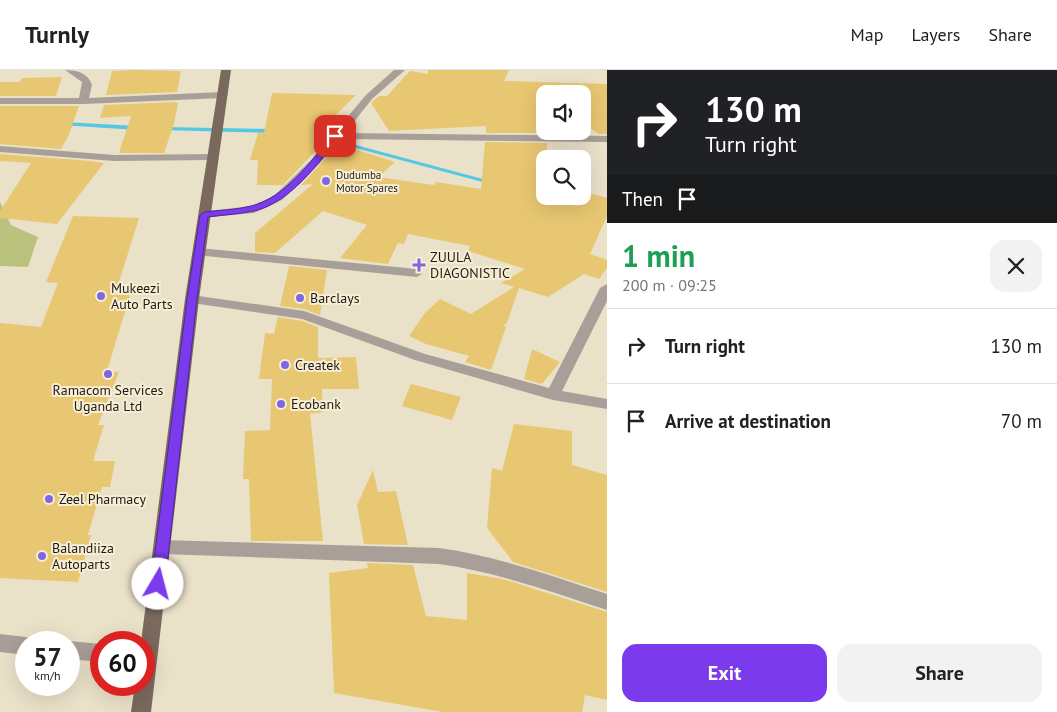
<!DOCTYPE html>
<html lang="en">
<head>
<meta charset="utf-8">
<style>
  body { margin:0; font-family:"PT Sans",sans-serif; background:#f2f2f2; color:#202124; height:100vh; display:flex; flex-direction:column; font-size:19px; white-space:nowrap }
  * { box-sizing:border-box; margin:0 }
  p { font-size:16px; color:#757577 }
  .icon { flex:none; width:28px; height:28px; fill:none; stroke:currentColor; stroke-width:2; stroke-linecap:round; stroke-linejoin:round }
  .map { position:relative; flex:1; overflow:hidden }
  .drawer { display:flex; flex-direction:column; background:#fff; width:450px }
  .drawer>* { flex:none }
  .hud { background:#202124; color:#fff; overflow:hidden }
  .fabs { position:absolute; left:536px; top:15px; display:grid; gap:10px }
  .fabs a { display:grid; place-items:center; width:55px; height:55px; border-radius:10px; background:#fff; box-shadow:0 5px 20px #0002; font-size:25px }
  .speed { position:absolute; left:15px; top:561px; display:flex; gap:10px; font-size:25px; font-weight:700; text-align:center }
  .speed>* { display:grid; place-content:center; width:65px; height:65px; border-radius:50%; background:#fff; box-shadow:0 5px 20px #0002; line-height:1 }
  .speed small { font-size:12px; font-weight:400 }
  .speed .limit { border:8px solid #d22; background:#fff; color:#111 }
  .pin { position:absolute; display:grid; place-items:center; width:42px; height:42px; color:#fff; margin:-21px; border-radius:10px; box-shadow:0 2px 8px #0006 }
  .me { position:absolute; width:55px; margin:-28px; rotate:8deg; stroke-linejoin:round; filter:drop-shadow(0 0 4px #0008) }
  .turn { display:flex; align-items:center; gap:18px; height:105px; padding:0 15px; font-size:22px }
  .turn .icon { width:65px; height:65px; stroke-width:2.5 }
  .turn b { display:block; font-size:35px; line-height:42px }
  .then { display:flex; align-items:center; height:48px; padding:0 15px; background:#0003; gap:10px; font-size:19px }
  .round { display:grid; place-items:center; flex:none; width:52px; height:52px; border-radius:15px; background:#f2f2f2 }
  .overview { display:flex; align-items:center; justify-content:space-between; height:85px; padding:0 15px }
  h1 { font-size:30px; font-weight:600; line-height:38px; color:#1e9e55 }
  .cta { display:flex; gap:10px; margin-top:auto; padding:10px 15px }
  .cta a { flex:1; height:58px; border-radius:15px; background:#7c3aed; color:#fff; font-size:20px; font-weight:600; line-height:58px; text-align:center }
  .cta a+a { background:#f2f2f2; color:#202124 }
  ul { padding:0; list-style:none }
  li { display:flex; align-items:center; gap:15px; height:75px; padding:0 15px; border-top:1px solid #e0e0e0 }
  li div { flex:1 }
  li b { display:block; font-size:19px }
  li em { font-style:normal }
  header { display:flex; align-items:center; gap:30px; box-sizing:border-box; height:70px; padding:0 25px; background:#fff; border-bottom:1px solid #e0e0e0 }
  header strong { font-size:24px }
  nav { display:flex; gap:28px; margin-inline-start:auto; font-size:18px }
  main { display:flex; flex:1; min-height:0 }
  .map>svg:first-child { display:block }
</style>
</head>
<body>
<header>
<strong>Turnly</strong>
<nav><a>Map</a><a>Layers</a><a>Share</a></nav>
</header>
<main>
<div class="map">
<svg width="607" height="642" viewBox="0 0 607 642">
  <rect width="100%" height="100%" fill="#eae1c9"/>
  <path fill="#b9c37e" d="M0,132l11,23 27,12 -10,30 -28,-1z"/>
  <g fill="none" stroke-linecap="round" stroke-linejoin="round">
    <path fill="#54c7e5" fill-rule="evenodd" d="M63,52l74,4 3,2 -3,2 -76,-5 -1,-1z
      M163,57l111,2 3,2 -3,2 -113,-3 -1,-1z
      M306,61h14l32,13 142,38 1,1 -3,2 -2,-1 -142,-38 -31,-12 -11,-1z
      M548,126h11l48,12v4z"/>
  </g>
  <path fill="#e8c772" d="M428,0h81l-5,11 103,3v50h-8l-17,-11v-29h-37l2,39h-61v-7l-97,5 -18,-28 8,-7h8l23,-25 18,3z
    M112,1l24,-1 45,1 -4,21 -71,3z
    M62,7l-6,19h-56v-14h20l2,-4z
    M272,23l84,2 -42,41 12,4 -43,45h-26l1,-25h-8l8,-27h6z
    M175,32l3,1 -4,21 -10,29h-45l12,-37 -31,2 4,-13z
    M0,36h79l-11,31 -7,12 -61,-5z
    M485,72l62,1 -2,55 32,8 9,-14 21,6v18l-17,38 17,6v8l-8,11 -15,-5 -36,23 -29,-9 -12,35 -4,2 3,2 -15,43 -26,-8 4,-6 -43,-12 -17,-8 16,-23 15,-14 31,15 43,-27 -13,-4 24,-14 -57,-18 2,-5 -62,-12 -4,10 -6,-1 -10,21 -48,-6 27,-33 -44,-14 -48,42 -20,-1v-19l58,-49 -12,1 38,-41 56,18 -17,15 56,8 2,-3 45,7z
    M0,84l91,7 13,2 -47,61 -57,-6v-7l31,-48 -31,-2z
    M73,146l66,2 -24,77h15l-23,76 12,1 -21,53h6l-11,36h22l-5,26h-8l-14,48h3l-13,47 -78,-4v-255l41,4 17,-44 -12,-1z
    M289,196l38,4 -7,45 -16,-6 -24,-3z
    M278,247l24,4 16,6v31l38,-1 3,32h-37l1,23 -13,2 13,127h-72l-2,-62h-6l2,-48 25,-1 2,-51h-13l6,-46 9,1z
    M532,279l28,13 -18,22 -18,-5z
    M411,314l50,13 -9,23 -50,-14z
    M514,354l58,7v34l35,10v117l-94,-30 -26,-34 5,-60 10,3z
    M373,400l5,22 18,-1 12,54 -44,-1 -7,-39z
    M367,493l46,2 13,51 41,4v-47l36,6 104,33v88l-22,-5 -3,17h-139l-109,-19 -5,-120 39,-5z"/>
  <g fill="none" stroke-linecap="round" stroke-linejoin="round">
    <path fill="#a99f99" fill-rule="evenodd" d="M65,0c12,0 23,3 27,15l-3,13 134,-6 5,3 -5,3 -140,6h-83v-6h79l3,-16z
      M394,0h11l-33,29 -27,34 262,3v6l-267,-3 -20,24 -38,37 -28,13 -54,5v-6l51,-6 23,-10 38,-37 54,-64z
      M0,76l114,9 98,-1 5,3 -5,3 -98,1 -114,-9z
      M199,178l218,21 6,4 -6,4 -222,-22 -2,-3 2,-3z
      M607,214v17l-45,90 45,8v10l-54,-9 -138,-40 -113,-41 -110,-16 -7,-4 7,-4 112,16 121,43 124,34 51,-100z
      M163,470l276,8c58,8 113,28 168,46v16c-55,-18 -110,-38 -168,-46l-276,-10 -6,-2 -3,-5 3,-5z
      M0,564l26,3 8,5h-8v13l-26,-3z
      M69,571l32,3v18l-32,-3v-17h-4z"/>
    <path fill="#7a695d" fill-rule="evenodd" d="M221,0h10l-32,229 -48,413h-20l4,-27h9v-43h-3l44,-343z"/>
  </g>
  <path fill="#7c3aed" stroke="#51269a" d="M332,65l7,1c-19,27 -51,68 -85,75 -15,3 -31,4 -46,6l-11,82 -32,285 -2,4 -5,2 -5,-2 -2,-4 36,-285 13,-84 4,-3c15,-2 32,-2 47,-6 32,-7 62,-46 81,-71z"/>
  <g fill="#8067e2" stroke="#f8eed6" stroke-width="2">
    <circle cx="326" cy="111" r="5"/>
    <path d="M416.5 187.5h5v5h5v5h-5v5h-5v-5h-5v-5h5z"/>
    <circle cx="101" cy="226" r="5"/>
    <circle cx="300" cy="228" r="5"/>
    <circle cx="285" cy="295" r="5"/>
    <circle cx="108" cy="304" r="5"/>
    <circle cx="281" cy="334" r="5"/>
    <circle cx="49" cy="429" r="5"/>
    <circle cx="42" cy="486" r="5"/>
  </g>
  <g text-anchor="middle" stroke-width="4" stroke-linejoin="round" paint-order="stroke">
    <g font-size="11" fill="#1e1b12" stroke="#f8eed6" text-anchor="start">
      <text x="336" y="109">Dudumba<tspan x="336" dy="13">Motor Spares</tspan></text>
    </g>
    <g font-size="14" fill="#1e1b12" stroke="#f8eed6" text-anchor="start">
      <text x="430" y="192">ZUULA<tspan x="430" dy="16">DIAGONISTIC</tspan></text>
      <text x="111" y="223">Mukeezi<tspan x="111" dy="16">Auto Parts</tspan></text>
      <text x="310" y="233">Barclays</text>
      <text x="295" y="300">Createk</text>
      <text x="108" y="325" text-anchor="middle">Ramacom Services<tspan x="108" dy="16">Uganda Ltd</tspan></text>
      <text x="291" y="339">Ecobank</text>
      <text x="59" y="434">Zeel Pharmacy</text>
      <text x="52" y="483">Balandiiza<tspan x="52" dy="16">Autoparts</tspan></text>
    </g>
  </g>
</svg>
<div class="fabs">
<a><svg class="icon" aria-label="sound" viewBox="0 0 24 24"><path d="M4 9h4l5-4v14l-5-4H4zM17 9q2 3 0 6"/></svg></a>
<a><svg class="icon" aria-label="search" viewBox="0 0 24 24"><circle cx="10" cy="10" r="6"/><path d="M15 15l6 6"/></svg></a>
</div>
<div class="speed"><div>57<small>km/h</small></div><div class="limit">60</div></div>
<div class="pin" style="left:335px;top:66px;background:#d93025"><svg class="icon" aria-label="arrive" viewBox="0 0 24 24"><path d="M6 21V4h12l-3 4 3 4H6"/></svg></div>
<svg class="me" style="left:158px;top:514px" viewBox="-20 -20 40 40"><circle r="19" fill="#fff"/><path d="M0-13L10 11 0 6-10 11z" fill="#7c3aed"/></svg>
</div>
<section class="drawer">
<div class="hud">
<div class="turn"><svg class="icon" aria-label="right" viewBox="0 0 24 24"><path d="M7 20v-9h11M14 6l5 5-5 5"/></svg><div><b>130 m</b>Turn right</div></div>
<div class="then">Then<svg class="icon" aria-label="arrive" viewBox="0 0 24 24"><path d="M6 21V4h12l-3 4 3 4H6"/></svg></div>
</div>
<div class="overview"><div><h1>1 min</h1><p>200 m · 09:25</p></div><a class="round"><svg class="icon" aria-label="close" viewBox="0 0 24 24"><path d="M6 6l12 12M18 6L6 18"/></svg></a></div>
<ul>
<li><svg class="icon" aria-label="right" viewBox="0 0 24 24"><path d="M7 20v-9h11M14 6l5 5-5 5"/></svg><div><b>Turn right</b></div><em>130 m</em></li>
<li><svg class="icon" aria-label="arrive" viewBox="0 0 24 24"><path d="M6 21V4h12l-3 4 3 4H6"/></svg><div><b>Arrive at destination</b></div><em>70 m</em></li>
</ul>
<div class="cta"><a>Exit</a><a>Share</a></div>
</section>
</main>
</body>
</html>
